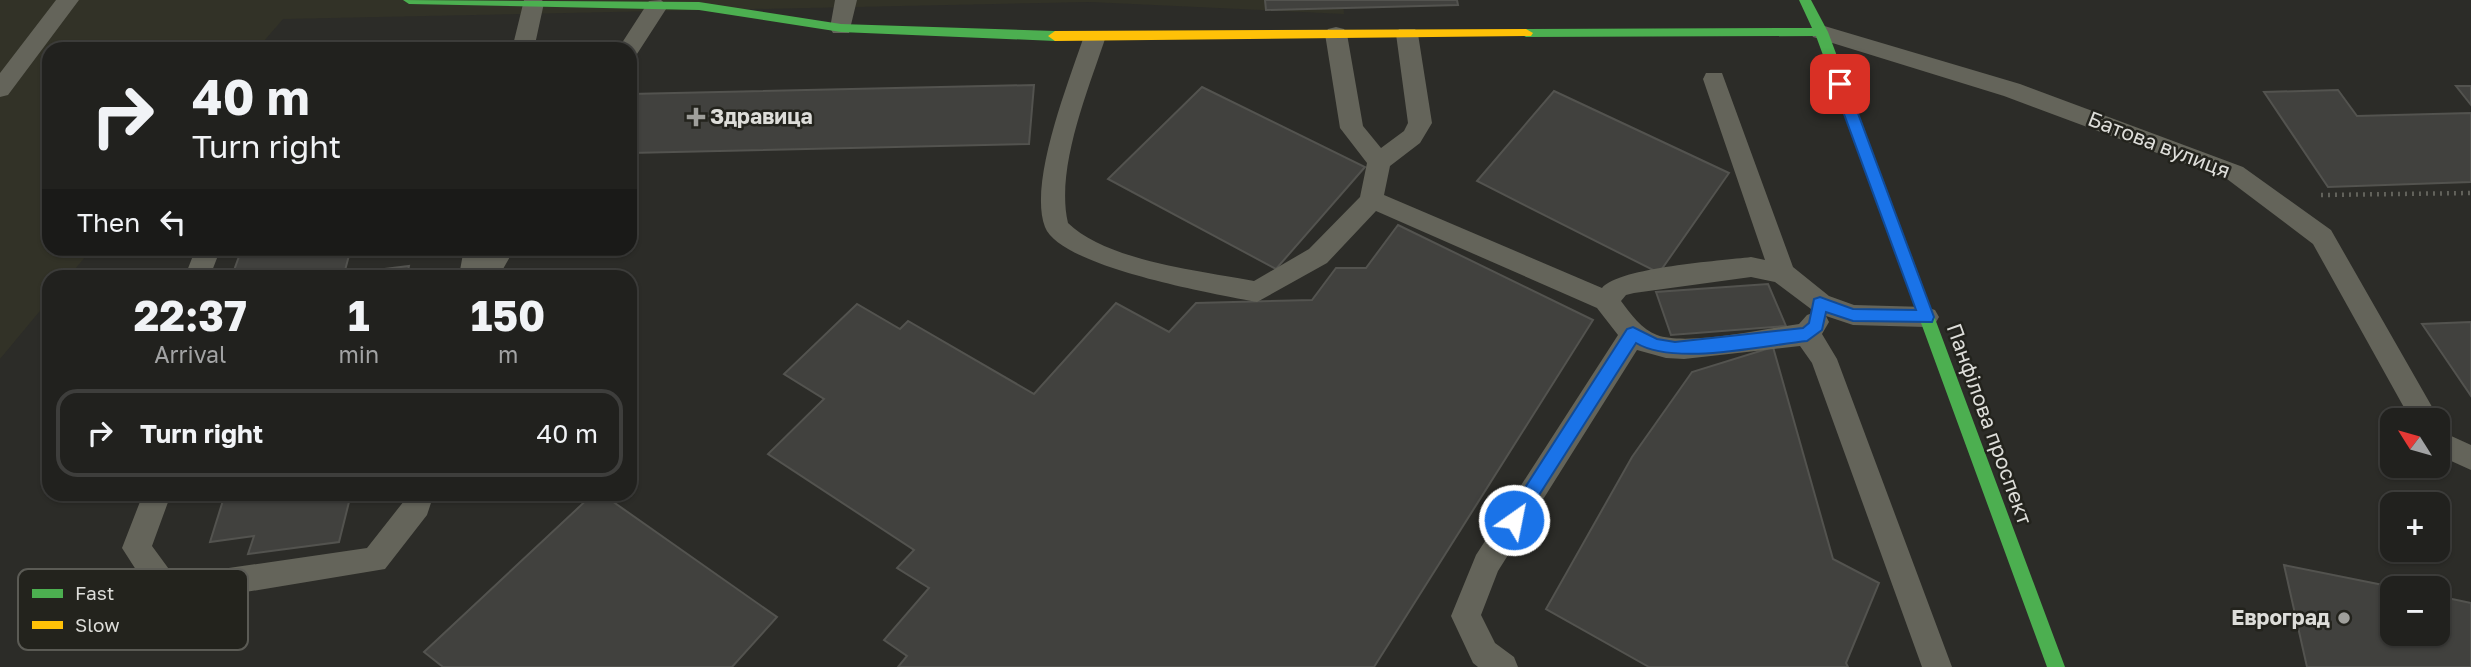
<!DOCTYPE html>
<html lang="en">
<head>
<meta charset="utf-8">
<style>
  body { margin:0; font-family:"Golos Text",sans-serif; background:#292927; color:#f1f3f6; height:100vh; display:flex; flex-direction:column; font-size:26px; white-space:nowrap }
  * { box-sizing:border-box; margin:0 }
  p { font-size:23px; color:#a2a3a4 }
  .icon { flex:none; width:38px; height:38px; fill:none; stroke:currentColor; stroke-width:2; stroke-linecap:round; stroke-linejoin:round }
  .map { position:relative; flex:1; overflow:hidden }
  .panel { position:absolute; left:42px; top:270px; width:595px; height:231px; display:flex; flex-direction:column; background:#21211e; border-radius:21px; box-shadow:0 2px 5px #0004,0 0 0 2px #3e3e3c }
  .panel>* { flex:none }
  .guide { position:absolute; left:42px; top:42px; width:595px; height:214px; border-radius:21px; box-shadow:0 2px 5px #0004,0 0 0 2px #3e3e3c; background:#21211e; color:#f1f3f6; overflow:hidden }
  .needle { width:46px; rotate:307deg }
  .tools { position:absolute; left:2380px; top:408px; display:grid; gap:14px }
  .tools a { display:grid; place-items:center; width:70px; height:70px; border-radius:14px; background:#21211e; box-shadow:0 2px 5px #0004,0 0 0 2px #3e3e3c; font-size:35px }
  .pin { position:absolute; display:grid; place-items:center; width:60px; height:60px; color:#fff; margin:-30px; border-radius:14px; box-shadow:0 4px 10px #0006 }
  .me { position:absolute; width:77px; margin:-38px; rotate:33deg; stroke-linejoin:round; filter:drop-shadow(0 0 5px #0008) }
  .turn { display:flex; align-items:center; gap:24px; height:147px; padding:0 35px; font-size:32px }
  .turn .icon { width:91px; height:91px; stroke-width:2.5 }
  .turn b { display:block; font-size:49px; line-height:60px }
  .then { display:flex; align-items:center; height:66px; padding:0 35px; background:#0003; gap:14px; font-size:26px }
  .eta { display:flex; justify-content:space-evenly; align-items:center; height:119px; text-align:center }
  .eta b { font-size:42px; font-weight:700; line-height:49px }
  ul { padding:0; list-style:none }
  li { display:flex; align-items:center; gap:21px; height:88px; margin:0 14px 10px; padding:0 21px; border:4px solid #3e3e3c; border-radius:21px }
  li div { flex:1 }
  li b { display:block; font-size:26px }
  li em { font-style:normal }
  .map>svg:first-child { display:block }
</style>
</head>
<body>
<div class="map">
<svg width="2471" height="667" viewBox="0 0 2471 667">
  <rect width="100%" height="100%" fill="#2c2c28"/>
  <path fill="#323227" d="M0,0h1343l1,14 -254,-12 -807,17 -26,30h-208v199l43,1 -23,27h-20v24l-49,59z"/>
  <path fill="#41413e" stroke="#53534f" stroke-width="2" d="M1265,0h192l1,5 -192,5z
    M1034,85l-5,59 -399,9v-59z
    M2456,86h15v19z
    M1202,87l163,80 -89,102 -168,-90z
    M2338,90l19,26 114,-3v69l-143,5 -64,-95z
    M1554,91l175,82 -70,100 -182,-92z
    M1398,225l195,95 -219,347h-476l9,-11 -23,-16 45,-52 -32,-20 17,-18 -146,-96 56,-55 -40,-25 73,-70 43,25 8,-8 126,73 82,-91 53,29 27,-29 116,-3 24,-32h30z
    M242,248h109l-7,26 65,-8 -2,10h-175z
    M1768,284l18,42 -115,9 -15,-43z
    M2471,322v74l-49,-72z
    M1773,347l60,212 46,24 -33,80 2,4h-199l-103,-58 86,-152 60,-85z
    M225,494h126l-12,48 -91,12 6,-18 -44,6z
    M593,494h9l175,123 -45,50h-289l-19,-15z
    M2284,565l114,23h-6v46h46v-38l33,7v64h-164z"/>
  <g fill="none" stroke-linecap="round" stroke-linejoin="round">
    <path stroke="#62625b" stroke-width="4.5" stroke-dasharray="2 5" stroke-linecap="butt" d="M2321,195l150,-2"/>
    <path fill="#64645a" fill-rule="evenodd" d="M56,0h23l-71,95 -8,2v-24z
      M524,0h18l2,3 -10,46h-22z
      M835,0h22l-8,33h-16l-3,-5z
      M649,1l12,-1 7,6 -31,48 -7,2v-7h-12z
      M1821,25l199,59 223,83 88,63 104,182 4,8 -1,2 -27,-2 -98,-176 -86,-65 -223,-83 -191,-59 -3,-5 3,-5z
      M1336,27l8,2 3,5 16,92 18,22 23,-17 4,-8 -12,-89 3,-5h16l3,5 14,89 -12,20 -30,23 -6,29 218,93c18,-21 118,-27 149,-31l14,3 -62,-181 3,-6h16l71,194 36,29 25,9 72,2 9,3 4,7 -4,7 -9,3 -73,-2 -27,-9 3,6 -7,12 15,25 115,308h-30l-110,-304 -12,-17 -116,13 -18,-1 -29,-8 -139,221 -17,44 14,28 19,14 4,10h-40l-5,-4 -22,-47 25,-61 142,-220 -21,-27 -221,-97 -49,52 -70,39c-42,-8 -197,-35 -212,-75 -17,-44 24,-146 39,-191l3,-5h16l3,5c-17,52 -51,132 -38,187 39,38 133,48 186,58l55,-32 51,-52 7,-34 -27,-35 -15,-94 3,-5zM1751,277l24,5 40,30 -8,3 -8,9c-34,5 -112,22 -142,11 -15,-5 -27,-22 -36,-34l5,-6 8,-2z
      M196,248h25l-11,28h-25z
      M464,248h51l-16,28h-40z
      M2438,430l33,15v25l-33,-15z
      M143,494h28l-19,52 22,30 193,-28 37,-47 2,-7h28l-7,21 -42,54 -218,36 -11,-4 -34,-53z"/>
    <path fill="#4caf50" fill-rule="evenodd" d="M403,0l296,2 142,22 214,7 7,5 -7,5 -214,-9 -142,-22 -290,-6z
      M1799,0h12l17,32 237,635h-18l-231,-631 -290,1 -7,-4 7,-4 286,-1z"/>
    <path fill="#ffc107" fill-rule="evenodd" d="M1526,29l7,4 -2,3 -476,5 -7,-5 7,-5z"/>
  </g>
  <path fill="#1a73e8" stroke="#114b97" stroke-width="2" d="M1840,79l7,5 87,233 -2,5 -79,-1 -27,-9 -4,18 -15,11c-47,5 -132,25 -171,2l-116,182h-12l-3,-5 3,-6 119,-185 6,-2 24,12 18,3 128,-14 6,-5 5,-24 6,-2 33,12 63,1 -83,-226z"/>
  <g fill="#9f9f9b" stroke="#23231d" stroke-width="2.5">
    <path d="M692.5 106.5h7v7h7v7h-7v7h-7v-7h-7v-7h7z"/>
    <circle cx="2344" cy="618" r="7"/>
  </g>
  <g text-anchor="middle" stroke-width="5" stroke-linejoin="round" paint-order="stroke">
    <g font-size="21" font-weight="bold" fill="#ddddd9" stroke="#23231d" text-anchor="start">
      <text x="710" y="124">Здравица</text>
      <text x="2330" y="625" text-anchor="end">Евроград</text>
    </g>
    <g font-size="21" fill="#ddddd9" stroke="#23231d">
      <text transform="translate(2159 145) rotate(21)" y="7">Батова вулиця</text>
      <text transform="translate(1989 424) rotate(70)" y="7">Панфілова проспект</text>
    </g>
  </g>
  <rect x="18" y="569" width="230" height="81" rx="10" fill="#23231d" stroke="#5b5b55" stroke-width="2"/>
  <rect x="32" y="589" width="31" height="9" fill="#4caf50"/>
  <rect x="32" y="621" width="31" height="8" fill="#ffc107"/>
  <g font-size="19" fill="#ddddd9">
    <text x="75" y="600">Fast</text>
    <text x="75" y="632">Slow</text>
  </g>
</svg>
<div class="tools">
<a><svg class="needle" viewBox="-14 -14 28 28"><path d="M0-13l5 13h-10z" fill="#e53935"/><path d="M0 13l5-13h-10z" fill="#a2a3a4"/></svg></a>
<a>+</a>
<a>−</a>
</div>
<div class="pin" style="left:1840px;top:84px;background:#d93025"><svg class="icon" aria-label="arrive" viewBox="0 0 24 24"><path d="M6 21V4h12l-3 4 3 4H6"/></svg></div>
<svg class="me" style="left:1514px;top:520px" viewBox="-20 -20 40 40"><circle r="17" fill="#1a73e8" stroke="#fff" stroke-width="3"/><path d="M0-11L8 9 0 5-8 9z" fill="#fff"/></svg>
<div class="guide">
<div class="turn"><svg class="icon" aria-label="right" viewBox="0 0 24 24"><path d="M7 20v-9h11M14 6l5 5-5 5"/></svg><div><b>40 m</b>Turn right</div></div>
<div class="then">Then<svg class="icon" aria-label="left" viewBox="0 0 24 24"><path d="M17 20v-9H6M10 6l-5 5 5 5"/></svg></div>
</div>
<section class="panel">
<div class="eta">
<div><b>22:37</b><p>Arrival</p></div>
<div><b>1</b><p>min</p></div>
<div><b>150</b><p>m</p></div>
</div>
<ul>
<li><svg class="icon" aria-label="right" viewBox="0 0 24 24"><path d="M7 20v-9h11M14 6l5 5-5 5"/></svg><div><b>Turn right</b></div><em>40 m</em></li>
</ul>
</section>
</div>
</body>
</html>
